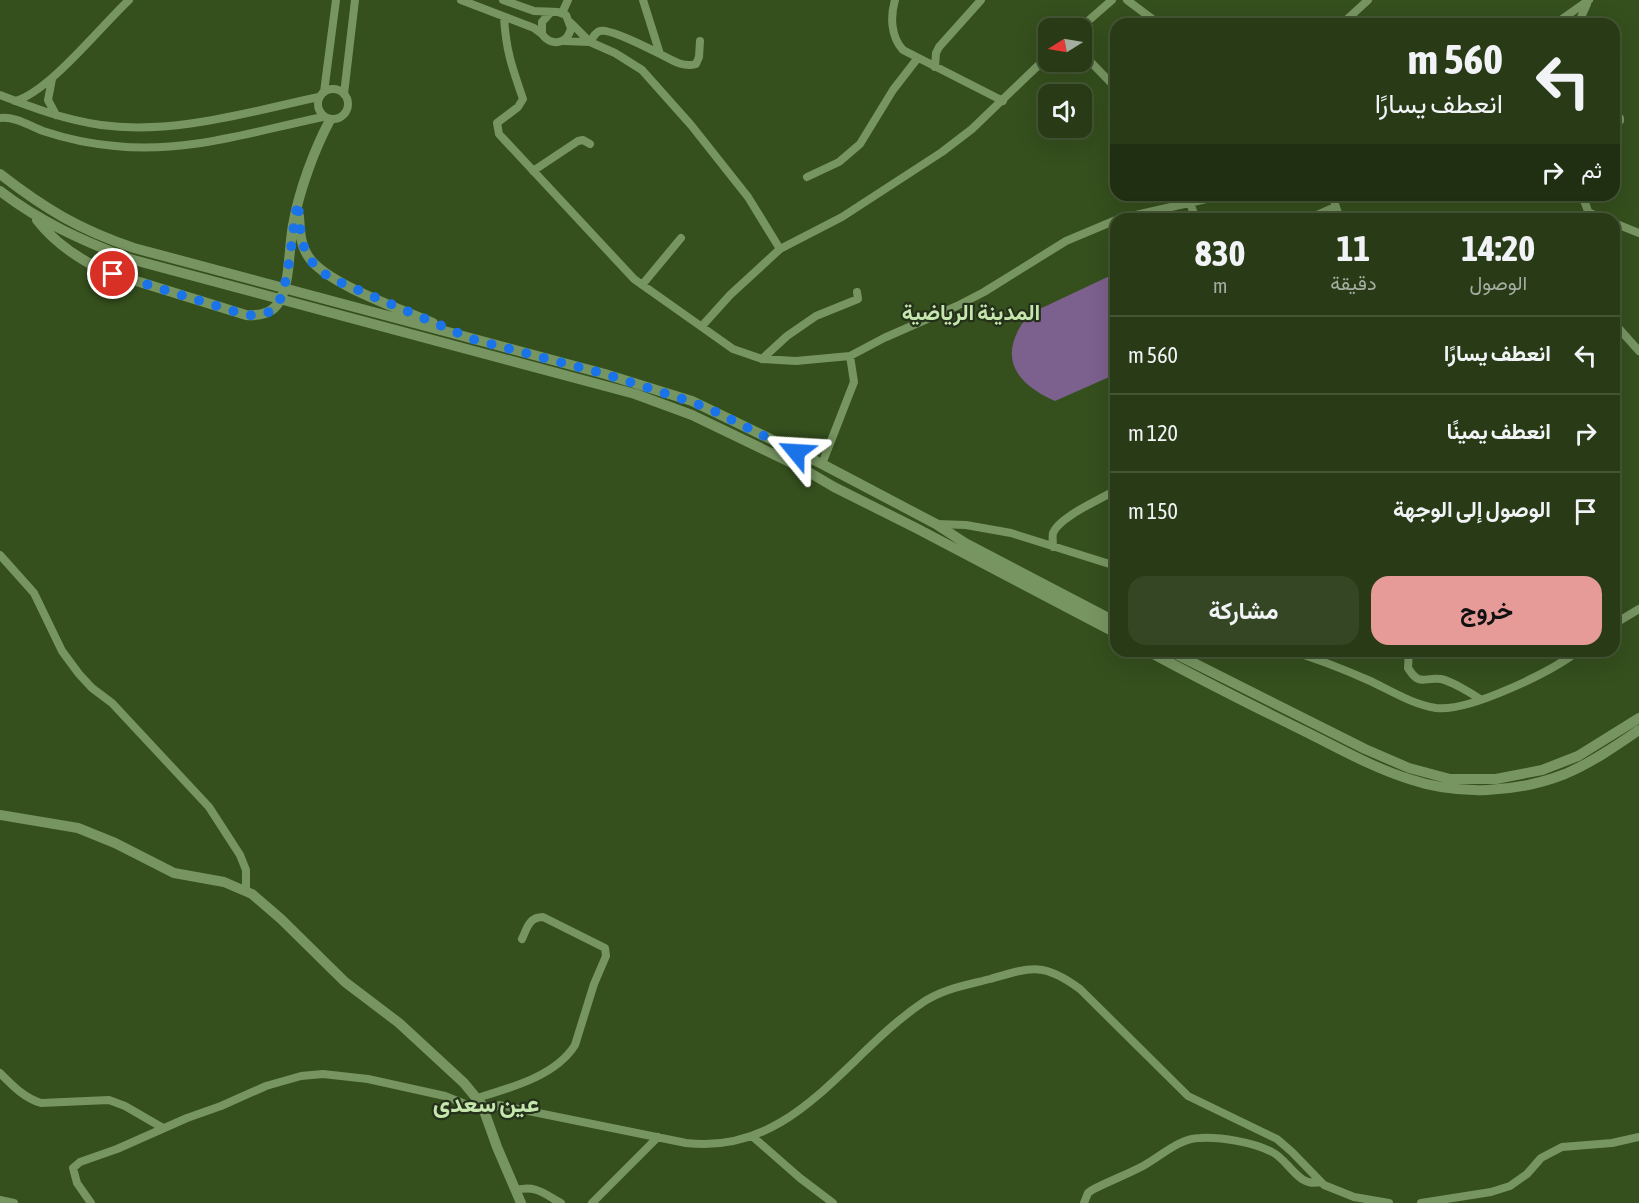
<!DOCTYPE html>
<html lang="ar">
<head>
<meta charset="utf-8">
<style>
  body { margin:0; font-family:"Asap Condensed",Vazirmatn,sans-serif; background:#344623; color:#f1f3f6; direction:rtl; height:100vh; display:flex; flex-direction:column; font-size:22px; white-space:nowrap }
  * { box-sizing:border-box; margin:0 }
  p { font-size:20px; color:#a5ada1 }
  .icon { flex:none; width:33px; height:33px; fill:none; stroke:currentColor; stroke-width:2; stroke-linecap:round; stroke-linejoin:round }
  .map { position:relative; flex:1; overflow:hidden; direction:ltr }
  .drawer { position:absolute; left:1110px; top:213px; width:510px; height:444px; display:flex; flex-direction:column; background:#283b16; border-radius:18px; box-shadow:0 6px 24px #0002,0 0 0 2px #445535; direction:rtl }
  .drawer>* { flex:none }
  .banner { position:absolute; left:1110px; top:18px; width:510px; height:183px; border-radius:18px; box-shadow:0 6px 24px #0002,0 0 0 2px #445535; direction:rtl; background:#283b16; color:#f1f3f6; overflow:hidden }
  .needle { width:39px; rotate:259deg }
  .buttons { position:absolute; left:1038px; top:18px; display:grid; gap:12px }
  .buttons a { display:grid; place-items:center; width:54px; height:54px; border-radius:12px; background:#283b16; box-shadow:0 6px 24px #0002,0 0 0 2px #445535; font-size:30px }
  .pin { position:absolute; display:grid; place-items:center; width:51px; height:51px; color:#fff; margin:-26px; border:3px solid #fff; border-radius:50%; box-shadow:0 2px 6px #0007 }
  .me { position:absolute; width:66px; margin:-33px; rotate:297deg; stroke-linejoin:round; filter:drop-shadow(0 0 4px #0008) }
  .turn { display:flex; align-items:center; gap:21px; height:126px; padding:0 18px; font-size:27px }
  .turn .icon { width:78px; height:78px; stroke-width:2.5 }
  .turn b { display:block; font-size:42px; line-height:51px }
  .then { display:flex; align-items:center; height:57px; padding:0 18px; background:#0003; gap:12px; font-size:22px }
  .eta { display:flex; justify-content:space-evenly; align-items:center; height:102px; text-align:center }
  .eta b { font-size:36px; font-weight:700; line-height:42px }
  .action { display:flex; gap:12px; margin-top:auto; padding:12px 18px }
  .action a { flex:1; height:69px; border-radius:18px; background:#e69b98; color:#111; font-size:24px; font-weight:700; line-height:69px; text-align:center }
  .action a+a { background:#344623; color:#f1f3f6 }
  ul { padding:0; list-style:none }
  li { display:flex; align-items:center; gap:18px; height:78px; padding:0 18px; border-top:2px solid #445535 }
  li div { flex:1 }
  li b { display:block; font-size:22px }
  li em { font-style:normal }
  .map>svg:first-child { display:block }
</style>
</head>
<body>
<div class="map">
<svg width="1639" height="1203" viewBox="0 0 1639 1203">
  <rect width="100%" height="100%" fill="#354f1d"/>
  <path fill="#7c608d" d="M1116,273v101l-61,27c-43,-19 -58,-47 -26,-87z"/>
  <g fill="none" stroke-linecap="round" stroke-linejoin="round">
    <path stroke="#779561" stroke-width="8" d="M461,0l73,28 8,6
      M503,0l31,11 24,1 8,3 5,13c-3,16 -20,19 -29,6v-12l8,-9
      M895,0c-5,17 -4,37 8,50l100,51
      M1127,0l32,24
      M562,13l6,-13
      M504,17c2,34 8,50 19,82l-5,8 -21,16 2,11 135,145 99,70 29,10 34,2 54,-5 34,-18 73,-32 27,-14 82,-51 50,-21
      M571,23l18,18
      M1342,24l26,-24
      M1555,24l34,-24
      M1578,24l9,-20
      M1080,28l32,-28
      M564,41l26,1 25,11 27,17 49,55 57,72 32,52
      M590,42c3,-4 5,-10 10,-11 10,-3 50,18 60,23l-17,-54
      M1082,53l34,35
      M660,54c12,6 23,14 36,10l3,-7 1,-16
      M935,67l1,-14 3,-6 42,-47
      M52,79l-4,21 8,15
      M318 104a15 15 0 1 1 30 0a15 15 0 1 1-30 0Z
      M324,92l12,-92
      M344,94l11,-94
      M0,95c33,13 66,25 101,30 73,10 147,-13 218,-28
      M15,101c34,-9 86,-75 114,-101
      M1614,111l6,7v3l-6,3
      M0,118c14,-2 30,8 43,13 24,8 48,13 72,15 70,8 140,-15 208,-29
      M533,171l45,-30 5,-1 7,4
      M807,177l32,-15 21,-18 33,-54 24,-31
      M1332,195l8,24
      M1582,195l9,24
      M1190,203l6,16
      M1590,213l15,6
      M1118,219l106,-24
      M1308,219l27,-12
      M1614,223l25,10
      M642,285l39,-47
      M1614,323l25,28
      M702,326l28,-31 50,-46 62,-32 100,-65 30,-23 76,-73
      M762,359l25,-23 29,-20 42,-17 -1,-7
      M822,464l32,-82 -4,-26
      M937,524l29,1 45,8 105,33
      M1053,547c0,-4 -1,-10 0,-14 6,-16 48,-34 63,-43
      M0,555l34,38 28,58 17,23 13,14 20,15 97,104 31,48 6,15v21
      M1614,624l25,-15
      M1291,651c27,8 52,18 77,29 22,10 43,24 68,28 33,4 115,-36 142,-57
      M1409,651l-1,17c12,19 15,9 33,11 10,2 30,14 39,20
      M0,1073c12,12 24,25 41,30l68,-3 16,6 38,22
      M477,1098c33,-10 79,-22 98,-53l19,-61 12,-28 -1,-8 -62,-31c-14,0 -16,11 -21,22
      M752,1136l48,42 33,25
      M516,1190c21,-5 28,4 45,13
      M0,1200l14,3
      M91,1203l-14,-20 -4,-15 7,-6 37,-13 70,-31 34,-12 45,-20 35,-10 22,-2 45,5 77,17 40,16 14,-7 187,38c107,13 159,-88 236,-140 20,-14 45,-18 68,-24 41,-12 54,-17 90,10l108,107 89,43 15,13 32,33 30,12 35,6
      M592,1203l66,-66
      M1084,1203l4,-10 4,-3c17,-9 34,-15 51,-24 17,-9 36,-28 57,-28 21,-1 53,4 72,14 17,8 26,36 48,30
      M1421,1203l70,-11 19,-6 17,-12 14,-16 21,-11 50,-4 27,-6"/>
    <path stroke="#779561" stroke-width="10" d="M0,174c45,35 80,56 134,74l471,126 87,27 130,63 114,60 29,19 151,79
      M0,191c40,31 83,50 130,68l505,135 57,21 108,52 34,20 82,41 200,105
      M299,216c1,14 1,28 9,40 16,27 95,54 125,67
      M37,220c17,22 42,39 67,51l142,44c15,1 29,-2 35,-17 9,-17 8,-53 12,-73 6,-34 21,-75 37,-105
      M1148,651c53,29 107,56 162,83 32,16 64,34 99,45 50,17 107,14 156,-5 26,-11 51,-28 74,-44
      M1170,651l195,98 44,19 41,11h46l46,-9 36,-14 61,-38
      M0,815l78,13 37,15 59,30 50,9 28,12 29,25 64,63 54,41 65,60 18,22 15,42 24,56"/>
  </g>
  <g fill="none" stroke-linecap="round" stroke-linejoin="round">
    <path stroke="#1a73e8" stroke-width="10" stroke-dasharray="0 18" d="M113,274l133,41c11,1 23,0 30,-9 13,-14 16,-80 22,-104 3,35 1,59 37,78l137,59 133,35 87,28 20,8 84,42"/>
  </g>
  <g text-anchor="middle" stroke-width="4.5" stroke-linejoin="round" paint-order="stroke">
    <g font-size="22" font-weight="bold" fill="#c5e6ad" stroke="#25311b">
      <text x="971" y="320">المدينة الرياضية</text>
    </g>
    <g font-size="24" font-weight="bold" fill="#c5e6ad" stroke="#25311b">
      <text x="486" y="1112">عين سعدى</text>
    </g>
  </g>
</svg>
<div class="buttons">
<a><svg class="needle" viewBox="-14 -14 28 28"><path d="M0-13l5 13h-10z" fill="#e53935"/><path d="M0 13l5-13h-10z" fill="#a5ada1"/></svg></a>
<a><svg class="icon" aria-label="sound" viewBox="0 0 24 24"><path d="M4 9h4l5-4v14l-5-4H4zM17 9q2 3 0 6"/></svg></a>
</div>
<div class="pin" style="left:113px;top:274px;background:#d93025"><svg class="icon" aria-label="arrive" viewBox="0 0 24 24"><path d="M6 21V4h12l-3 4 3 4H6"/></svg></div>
<svg class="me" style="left:796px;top:452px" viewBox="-20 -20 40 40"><path d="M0-17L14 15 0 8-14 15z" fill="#1a73e8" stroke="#fff" stroke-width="4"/></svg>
<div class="banner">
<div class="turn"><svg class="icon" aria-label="left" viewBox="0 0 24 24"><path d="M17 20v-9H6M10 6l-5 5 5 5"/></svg><div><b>560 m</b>انعطف يسارًا</div></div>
<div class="then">ثم<svg class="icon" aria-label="right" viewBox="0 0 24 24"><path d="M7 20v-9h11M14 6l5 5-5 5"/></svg></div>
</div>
<section class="drawer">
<div class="eta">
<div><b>14:20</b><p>الوصول</p></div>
<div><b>11</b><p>دقيقة</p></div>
<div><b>830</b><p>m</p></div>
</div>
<ul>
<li><svg class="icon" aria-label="left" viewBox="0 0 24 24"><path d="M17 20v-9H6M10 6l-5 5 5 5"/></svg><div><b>انعطف يسارًا</b></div><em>560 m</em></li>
<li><svg class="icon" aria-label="right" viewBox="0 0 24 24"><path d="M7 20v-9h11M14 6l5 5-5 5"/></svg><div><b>انعطف يمينًا</b></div><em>120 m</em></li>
<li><svg class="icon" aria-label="arrive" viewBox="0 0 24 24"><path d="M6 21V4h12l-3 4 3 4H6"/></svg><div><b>الوصول إلى الوجهة</b></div><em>150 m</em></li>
</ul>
<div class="action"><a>خروج</a><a>مشاركة</a></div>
</section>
</div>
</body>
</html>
